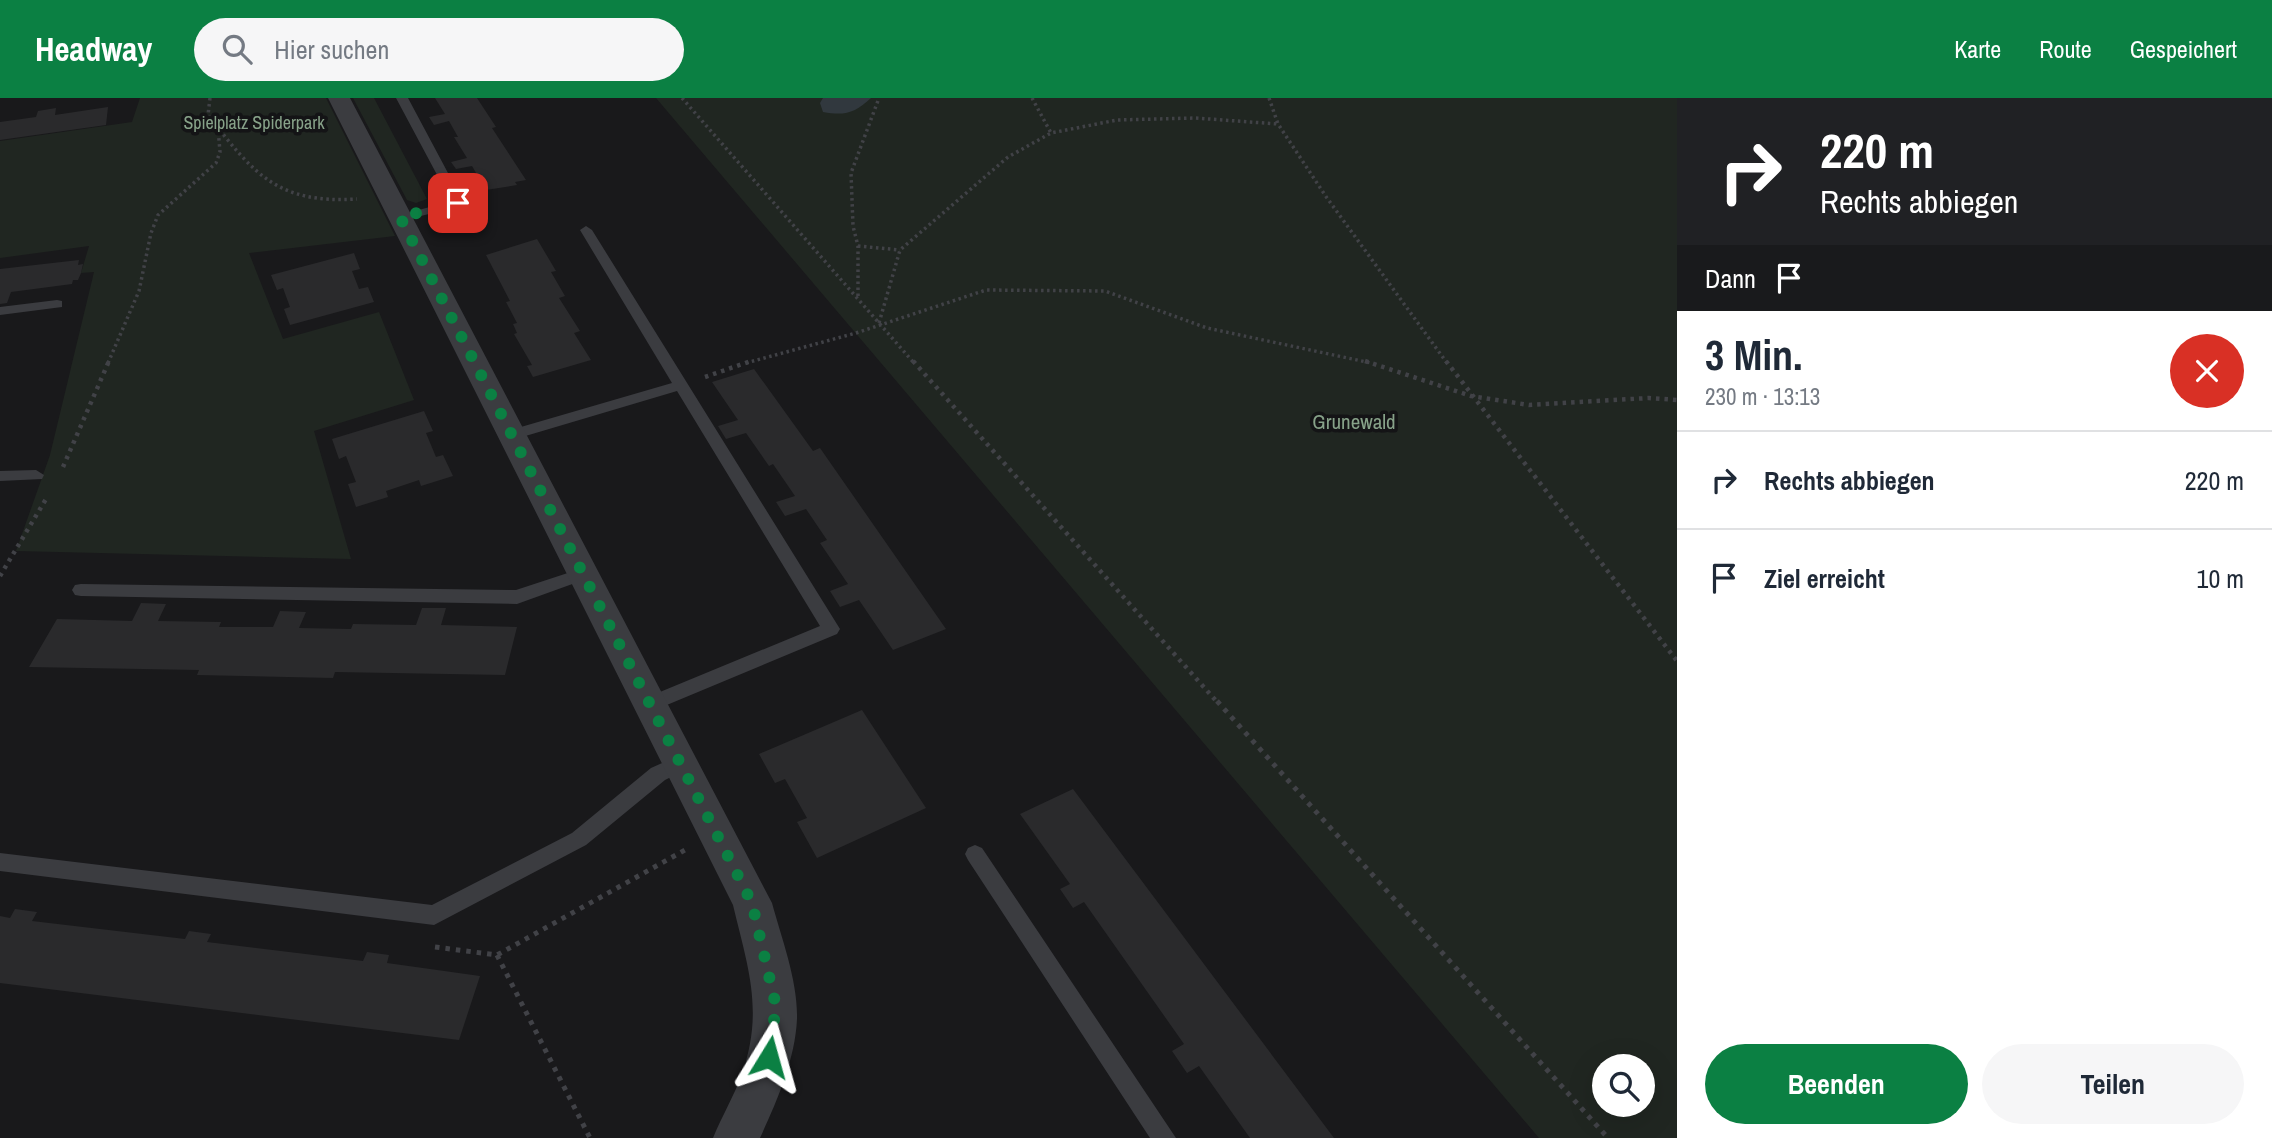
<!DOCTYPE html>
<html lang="de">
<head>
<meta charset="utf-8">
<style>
  body { margin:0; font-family:"Archivo Narrow",sans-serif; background:#f6f6f7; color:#1f2937; height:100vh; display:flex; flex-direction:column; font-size:26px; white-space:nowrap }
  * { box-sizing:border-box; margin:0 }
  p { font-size:23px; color:#747a83 }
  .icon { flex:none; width:38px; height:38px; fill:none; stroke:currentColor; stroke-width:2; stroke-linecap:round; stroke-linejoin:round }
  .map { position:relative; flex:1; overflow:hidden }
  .side { display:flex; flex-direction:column; background:#fff; width:595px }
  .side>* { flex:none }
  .hud { background:#202124; color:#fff; overflow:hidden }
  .fabs { position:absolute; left:1592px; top:956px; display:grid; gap:14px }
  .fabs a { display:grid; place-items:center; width:63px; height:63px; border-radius:50%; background:#fff; box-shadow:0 7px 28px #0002; font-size:35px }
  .pin { position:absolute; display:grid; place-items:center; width:60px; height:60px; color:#fff; margin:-30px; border-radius:14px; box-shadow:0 4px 10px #0006 }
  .me { position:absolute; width:77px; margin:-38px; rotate:8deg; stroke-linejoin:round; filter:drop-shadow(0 0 5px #0008) }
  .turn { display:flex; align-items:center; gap:24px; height:147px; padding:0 28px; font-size:32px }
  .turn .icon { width:91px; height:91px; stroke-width:2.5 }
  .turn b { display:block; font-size:49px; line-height:60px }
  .then { display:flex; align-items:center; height:66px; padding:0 28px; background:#0003; gap:14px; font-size:26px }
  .round { display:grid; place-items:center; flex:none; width:74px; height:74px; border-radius:37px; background:#f6f6f7 }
  .overview { display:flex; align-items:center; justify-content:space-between; height:119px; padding:0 28px }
  h1 { font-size:42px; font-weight:800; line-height:52px }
  .primary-button { display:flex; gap:14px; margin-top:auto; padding:14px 28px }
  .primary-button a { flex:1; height:80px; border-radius:42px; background:#0b8043; color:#fff; font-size:28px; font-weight:800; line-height:80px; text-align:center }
  .primary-button a+a { background:#f6f6f7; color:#1f2937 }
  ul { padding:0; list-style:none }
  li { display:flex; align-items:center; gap:21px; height:98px; padding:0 28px; border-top:2px solid #e0e1e3 }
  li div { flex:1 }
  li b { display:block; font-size:26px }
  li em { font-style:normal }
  header { display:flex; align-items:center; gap:42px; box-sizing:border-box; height:98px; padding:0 35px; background:#0b8043; color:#fff }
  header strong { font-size:33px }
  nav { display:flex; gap:38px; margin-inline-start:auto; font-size:24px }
  .search { width:490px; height:63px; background:#f6f6f7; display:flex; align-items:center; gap:18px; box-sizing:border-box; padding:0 24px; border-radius:38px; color:#747a83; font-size:26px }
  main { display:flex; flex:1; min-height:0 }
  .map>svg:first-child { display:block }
</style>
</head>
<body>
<header>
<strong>Headway</strong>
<div class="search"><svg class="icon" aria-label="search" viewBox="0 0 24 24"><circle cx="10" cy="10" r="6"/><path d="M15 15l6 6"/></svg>Hier suchen</div>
<nav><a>Karte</a><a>Route</a><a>Gespeichert</a></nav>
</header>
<main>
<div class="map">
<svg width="1677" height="1040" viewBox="0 0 1677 1040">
  <rect width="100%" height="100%" fill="#19191b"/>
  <path fill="#202621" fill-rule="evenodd" d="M140,0h186l69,138 -146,17 34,86 96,-27 35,88 -100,31 37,128 -335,-8 34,-96 44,-183 -13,1 8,-27 -89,12v-117l132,-19z
    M353,0h21l53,101 -11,4 -9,-3z
    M656,0h1021v1040h-138zM1605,968h38v38h-38z"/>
  <path fill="#31383e" d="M823,0h48c-16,15 -26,18 -48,14l-3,-9z"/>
  <path fill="#2a2a2c" d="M435,0h42l19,29 -4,1 34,52 -11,2 2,3 -31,5 -14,-24 -16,3 -5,-7 16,-4 -13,-21h4l-9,-16 -15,4 -5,-8 16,-3z
    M108,9l-2,18 -106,15v-18l36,-5 2,-6 18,-3 -1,7z
    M537,141l19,32 -5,1 14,24 -6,2 21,33 -6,2 17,27 -58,17 -6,-11 5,-1 -18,-31 3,-1 -4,-9 4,-1 -11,-21 4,-1 -24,-46z
    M354,155l6,16 -8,2 7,18 9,-2 6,15 -84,23 -6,-16 6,-2 -7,-19 -6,2 -6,-15z
    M79,162l-1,5 5,-1 -2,9 -3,7h-5l-1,4 -61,8 -4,11 -7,1v-35z
    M754,271l59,82 7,-3 126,181 -53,21 -34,-50 -19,7 -10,-16 18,-7 -28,-41 7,-3 -21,-31 -21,7 -9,-14 19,-6 -22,-32 -4,2 -23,-33 -20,6 -8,-13 20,-6 -26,-38z
    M424,313l9,20 -7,2 10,24 7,-2 10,21 -32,10 -2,-6 -33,11 2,6 -32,10 -8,-23 8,-2 -10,-26 -7,3 -7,-20z
    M141,505l25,1 -8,17 63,1 -2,5h54l7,-16 26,1 -7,16 52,1 2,-5 63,1 6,-17h24l-5,17 76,2 -12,48 -170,-3 -2,6 -136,-3 2,-5 -170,-3 28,-48 75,2z
    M862,612l64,98 -109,50 -20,-36 10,-4 -22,-39 -10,4 -16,-29z
    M1073,691l113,151 148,198h-84l-51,-72 -12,7 -15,-22 12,-7 -100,-142 -11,6 -13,-19 10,-5 -50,-70z
    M15,811l22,3 -5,9 153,18 4,-8 22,3 -4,8 156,19 4,-9 22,3 -2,8 93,13 -21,64 -459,-57v-67l10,2z"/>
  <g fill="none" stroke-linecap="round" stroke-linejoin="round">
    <path stroke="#414247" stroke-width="3.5" stroke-dasharray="2.5 3.5" stroke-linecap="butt" d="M210,0l-2,17c46,59 69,89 149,84
      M682,0l232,265
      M1032,0l19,35
      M1269,0l9,26 49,74 120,165
      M858,148l42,4
      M858,198v-50l-5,-20 -2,-53 28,-75
      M879,225l21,-73 108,-93 43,-24 66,-13 78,-2 83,6
      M108,265l31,-72 12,-58 7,-18 58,-52 4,-11 -2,-24
      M746,265l110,-30 130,-43 119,1 102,37 164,35"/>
    <path stroke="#414247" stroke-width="4.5" stroke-dasharray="3.5 5" stroke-linecap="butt" d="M913,263l305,342
      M1365,263l106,35 58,9 120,-7 28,2
      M1446,263l231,300
      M705,279l46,-16
      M63,369l46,-106
      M0,478l46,-77"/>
    <path stroke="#414247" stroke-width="5" stroke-dasharray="4.5 6" stroke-linecap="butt" d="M1217,603l391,437
      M435,849l62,8 188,-105
      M497,857l93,183"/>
    <path fill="#3b3c40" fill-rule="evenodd" d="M396,0h12l56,105 -2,3 -62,15 -6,-4 57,-16z
      M586,128l6,4 248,399 -3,5 -187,78 -7,-3 -2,-5 2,-5 177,-73 -143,-235 -165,49 -8,-5 3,-4 165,-48 -92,-153z
      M57,202l5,1v6l-62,8v-8z
      M36,372l8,5 -2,4 -42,2v-10z
      M583,470l8,6 -2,4 -72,26 -436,-8 -6,-1 -3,-5 3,-5 6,-1 435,6z
      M680,657l7,2 3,6 -3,6 -22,11 -79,65 -152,80 -434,-54v-18l432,52 140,-72 79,-65z
      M975,747l7,3 194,290h-26l-182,-278 -3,-6 3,-6z"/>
    <path fill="#3b3c40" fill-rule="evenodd" d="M328,0h22l422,805c10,37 26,78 25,116 -2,41 -20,82 -37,119h-47c9,-22 21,-42 29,-64 22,-64 6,-106 -9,-169z"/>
  </g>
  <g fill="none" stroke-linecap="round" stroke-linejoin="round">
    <path stroke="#0b8043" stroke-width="12" stroke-dasharray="0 21.6" d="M458,105l-58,14 352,686 24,103 -7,51"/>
  </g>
  <g text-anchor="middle" stroke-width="7" stroke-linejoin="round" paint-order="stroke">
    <g font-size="18" fill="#87a289" stroke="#141416">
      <text x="254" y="31">Spielplatz Spiderpark</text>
    </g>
    <g font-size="21" fill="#87a289" stroke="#141416">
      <text x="1354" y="331">Grunewald</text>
    </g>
  </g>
</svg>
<div class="fabs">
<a><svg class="icon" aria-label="search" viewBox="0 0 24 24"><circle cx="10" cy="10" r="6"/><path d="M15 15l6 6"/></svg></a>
</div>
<div class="pin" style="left:458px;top:105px;background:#d93025"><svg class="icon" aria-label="arrive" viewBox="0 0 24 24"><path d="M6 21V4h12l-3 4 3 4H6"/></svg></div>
<svg class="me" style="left:769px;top:959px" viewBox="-20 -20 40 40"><path d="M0-17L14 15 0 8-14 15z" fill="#0b8043" stroke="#fff" stroke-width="4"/></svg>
</div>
<section class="side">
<div class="hud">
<div class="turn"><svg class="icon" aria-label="right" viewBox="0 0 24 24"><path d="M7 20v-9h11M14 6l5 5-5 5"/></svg><div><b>220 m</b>Rechts abbiegen</div></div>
<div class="then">Dann<svg class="icon" aria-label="arrive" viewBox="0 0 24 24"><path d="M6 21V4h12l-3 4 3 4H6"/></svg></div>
</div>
<div class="overview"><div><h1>3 Min.</h1><p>230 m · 13:13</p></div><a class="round" style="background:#d93025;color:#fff"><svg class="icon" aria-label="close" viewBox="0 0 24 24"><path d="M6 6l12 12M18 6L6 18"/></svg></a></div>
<ul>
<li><svg class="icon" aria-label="right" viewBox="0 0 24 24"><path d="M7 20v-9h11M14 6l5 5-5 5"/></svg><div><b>Rechts abbiegen</b></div><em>220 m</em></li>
<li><svg class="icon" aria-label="arrive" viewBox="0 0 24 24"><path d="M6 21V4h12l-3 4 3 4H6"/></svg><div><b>Ziel erreicht</b></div><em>10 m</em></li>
</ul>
<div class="primary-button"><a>Beenden</a><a>Teilen</a></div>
</section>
</main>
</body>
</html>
